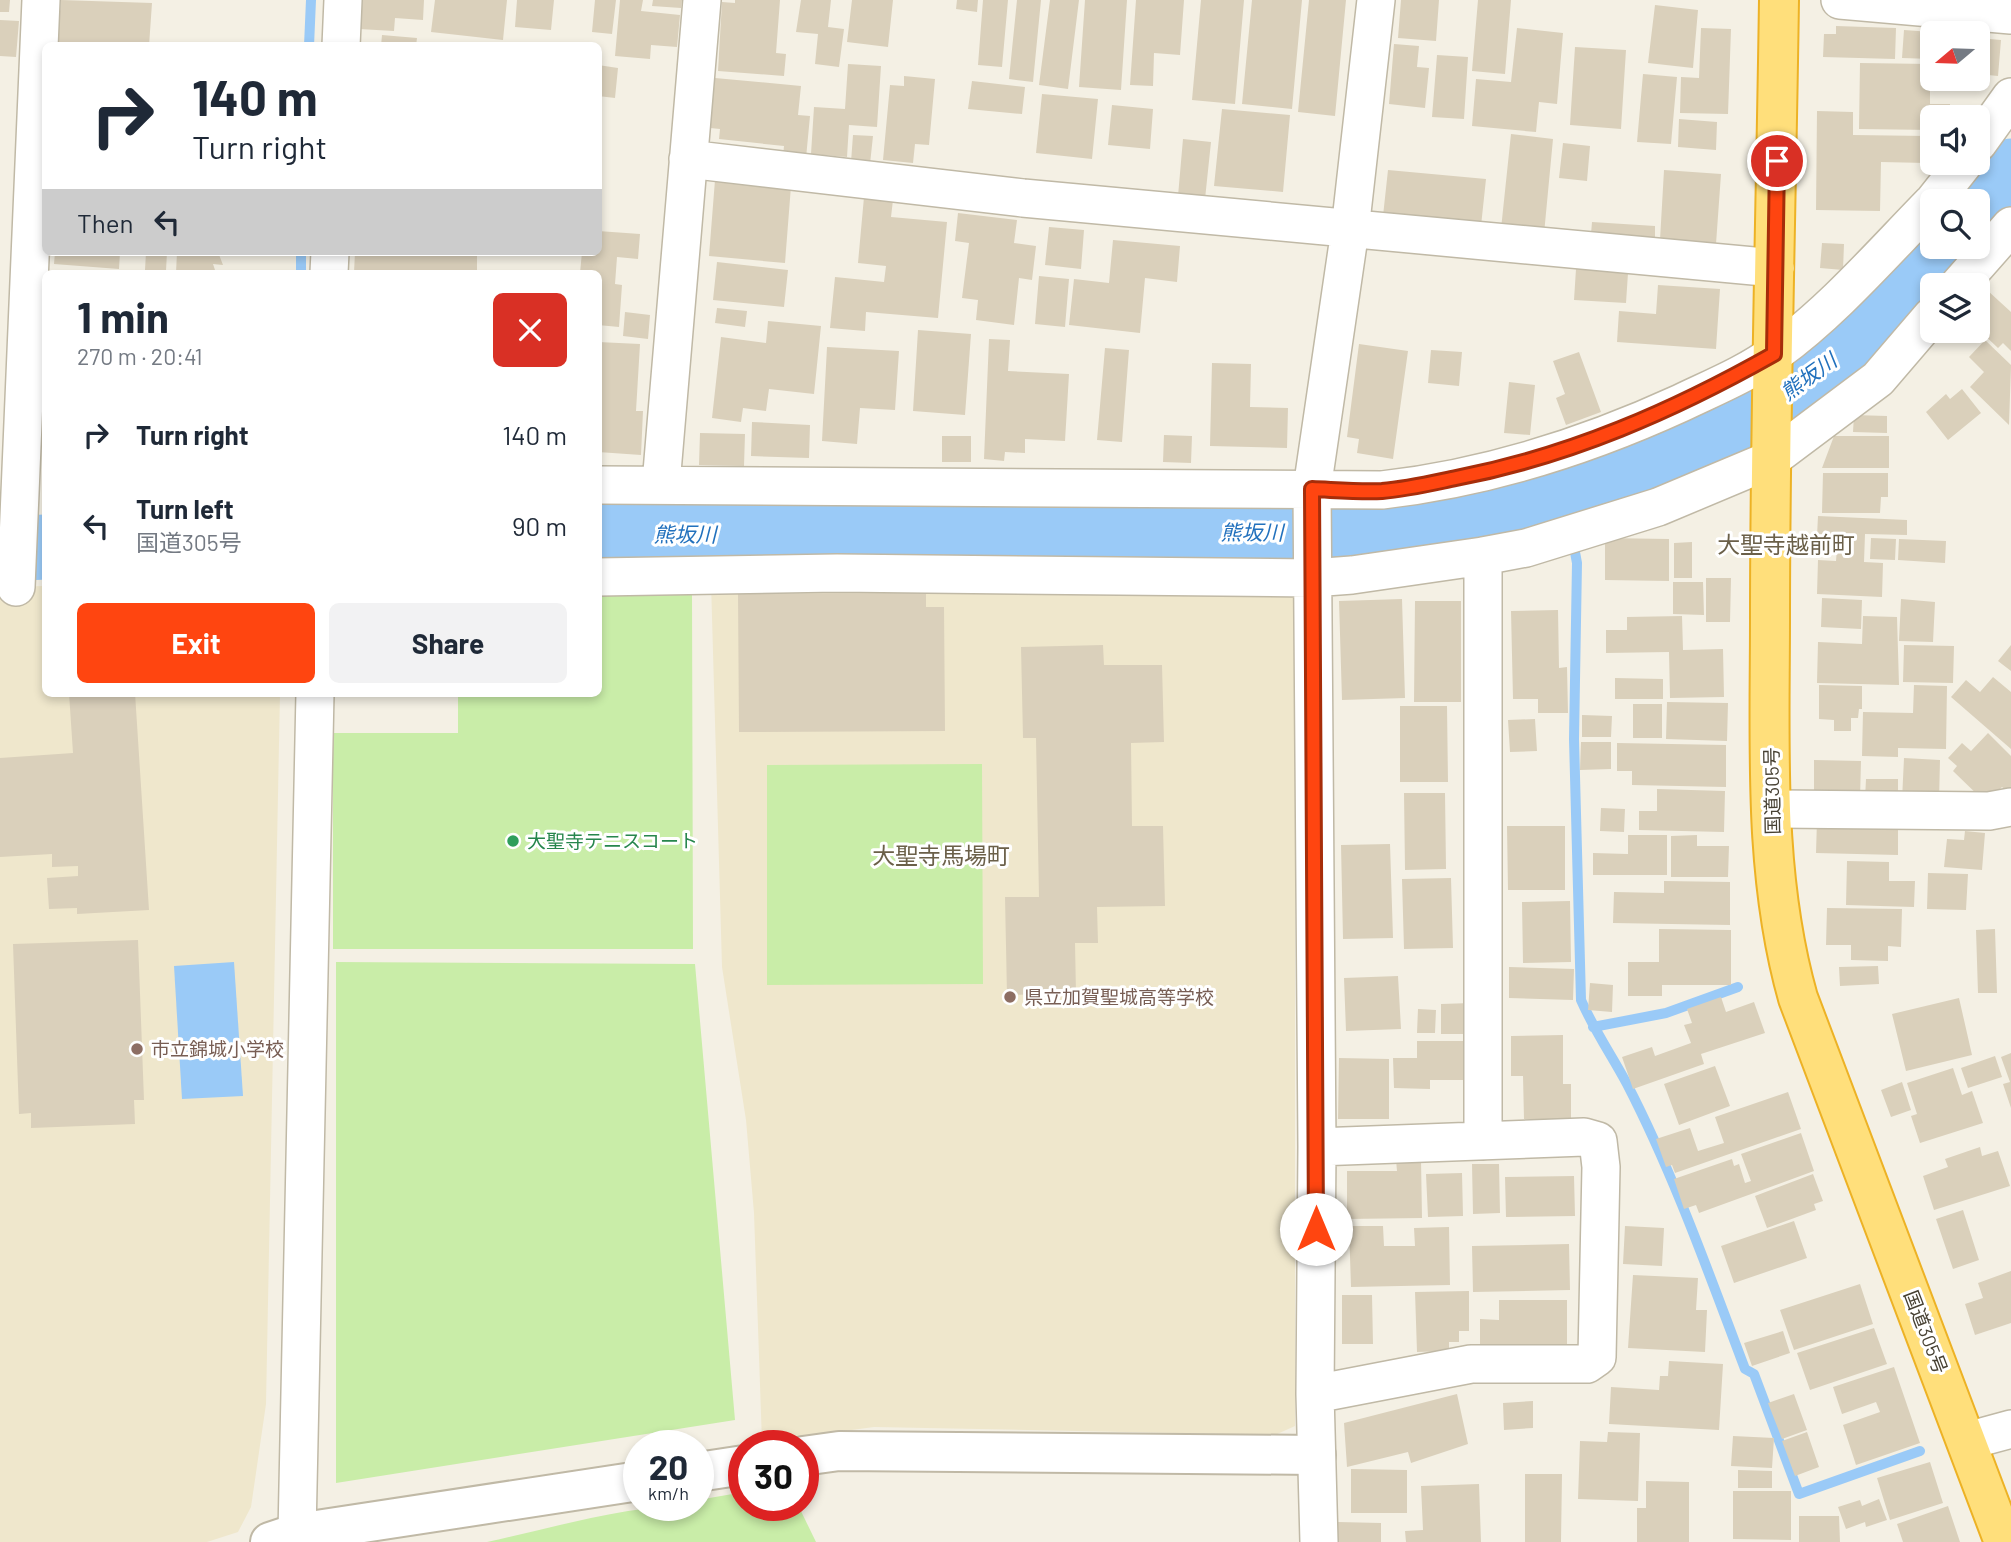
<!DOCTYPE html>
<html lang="en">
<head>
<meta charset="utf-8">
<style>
  body { margin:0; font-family:Barlow,"Noto Sans JP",sans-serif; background:#f2f2f3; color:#1f2937; height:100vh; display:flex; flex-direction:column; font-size:26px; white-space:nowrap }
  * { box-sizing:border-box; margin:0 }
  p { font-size:23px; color:#747a83 }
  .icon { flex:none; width:38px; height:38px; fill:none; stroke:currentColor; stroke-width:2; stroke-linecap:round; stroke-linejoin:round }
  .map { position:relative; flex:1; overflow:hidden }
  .panel { position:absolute; left:42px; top:270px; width:560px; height:427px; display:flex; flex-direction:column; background:#fff; border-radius:10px; box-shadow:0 4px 10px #0003 }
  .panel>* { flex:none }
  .banner { position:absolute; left:42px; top:42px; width:560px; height:214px; border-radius:10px; box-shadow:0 4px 10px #0003; background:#fff; color:#1f2937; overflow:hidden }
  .needle { width:46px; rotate:251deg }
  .fabs { position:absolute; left:1920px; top:21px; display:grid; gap:14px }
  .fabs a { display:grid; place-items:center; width:70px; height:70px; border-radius:10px; background:#fff; box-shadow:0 4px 10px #0003; font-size:35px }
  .speed { position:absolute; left:623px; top:1430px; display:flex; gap:14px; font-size:35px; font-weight:700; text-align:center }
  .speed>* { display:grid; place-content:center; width:91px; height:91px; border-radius:50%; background:#fff; box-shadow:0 4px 10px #0003; line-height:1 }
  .speed small { font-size:18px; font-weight:400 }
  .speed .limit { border:10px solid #d22; background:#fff; color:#111 }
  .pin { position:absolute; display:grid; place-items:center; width:60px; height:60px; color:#fff; margin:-30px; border:4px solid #fff; border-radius:50%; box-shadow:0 2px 7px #0007 }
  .me { position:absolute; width:77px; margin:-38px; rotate:0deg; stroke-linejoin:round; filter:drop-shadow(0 0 5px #0008) }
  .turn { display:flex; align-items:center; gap:24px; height:147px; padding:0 35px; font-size:32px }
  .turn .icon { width:91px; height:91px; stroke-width:2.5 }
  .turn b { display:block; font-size:49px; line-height:60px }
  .then { display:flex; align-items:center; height:66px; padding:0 35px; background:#0003; gap:14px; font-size:26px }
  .round { display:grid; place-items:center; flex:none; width:74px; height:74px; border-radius:10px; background:#f2f2f3 }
  .head { display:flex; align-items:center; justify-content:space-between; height:119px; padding:0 35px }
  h1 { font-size:42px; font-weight:700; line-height:52px }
  .action { display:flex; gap:14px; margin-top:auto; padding:14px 35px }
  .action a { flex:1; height:80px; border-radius:10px; background:#ff4510; color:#fff; font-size:28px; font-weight:700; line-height:80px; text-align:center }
  .action a+a { background:#f2f2f3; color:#1f2937 }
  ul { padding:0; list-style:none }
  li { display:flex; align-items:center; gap:21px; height:91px; padding:0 35px }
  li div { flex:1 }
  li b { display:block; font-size:26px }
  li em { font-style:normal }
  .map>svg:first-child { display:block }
</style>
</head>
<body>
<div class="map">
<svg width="2011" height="1542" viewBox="0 0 2011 1542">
  <rect width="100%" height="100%" fill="#f4f0e4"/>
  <path fill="#efe7cc" d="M711,582l584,12v832l-20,9 -401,-8 -112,15 -8,-229 -8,-93 -24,-153z
    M45,586l1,107h234l-14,711 -15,103 -13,25 -31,10h-207v-955z"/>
  <path fill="#c9eda8" d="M599,593h93l1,356h-360v-216h125v-40h140z
    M982,764l1,220 -216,1v-220z
    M336,962l359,2 40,456 -399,63z
    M744,1492v13h54l18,37h-329c69,-15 140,-37 211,-37v-5z"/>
  <path fill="#9acaf7" d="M234,962l9,134 -61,3 -8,-133z"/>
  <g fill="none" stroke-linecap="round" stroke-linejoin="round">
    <path stroke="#9acaf7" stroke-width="10" d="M309,46l2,-46
      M301,273v-21
      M1563,487l14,76 -3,176 7,261c13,30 31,56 46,84 47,91 82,190 118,285l9,5 45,120 121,-43
      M1593,1027l73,-14 72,-26"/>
    <path stroke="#9acaf7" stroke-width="65" d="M1978,212l33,-41
      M598,535l776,-2 124,-28 154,-43 140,-68 74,-60 83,-87
      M0,549l46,-2"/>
  </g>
  <path fill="#dad0bb" d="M0,0h10l-1,12h-9z
    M61,0l91,3 -3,43 -92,-1z
    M360,0h64l-1,20 -28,-2 -1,13 -35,-2z
    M435,0h72l-4,40 -72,-8z
    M517,0h37l-3,30 -36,-3z
    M595,0h21l-4,34 -20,-2z
    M620,0h23l-2,11 39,4 -3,32 -26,-2 -1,14 -35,-3z
    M653,0h29l-1,8 -29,-2z
    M735,0h45l-4,53 10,1 -2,22 -66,-5 4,-69 13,1z
    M801,0h30l-3,27 16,2 -5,38 -24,-3 3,-30 -22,-2z
    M852,0h41l-5,47 -41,-5z
    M957,0h21l-1,12 -21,-3z
    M983,0h25l-6,67 -24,-2z
    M1017,0h24l-8,82 -24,-3z
    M1050,0h29l-11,89 -29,-4z
    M1085,0h42l-6,90 -42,-3z
    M1136,0h48l-4,55 -26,-2 -1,33 -23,-1z
    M1201,0h43l-9,104 -43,-4z
    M1252,0h50l-10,109 -50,-5z
    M1309,0h37l-11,116 -37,-4z
    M1401,0h38l-3,41 -38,-3z
    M1478,0h33l-6,74 -33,-3z
    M1655,5l43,5 -5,58 -45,-5z
    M0,20l19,1 -3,36 -16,-1z
    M1836,26l60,2 -1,31 -72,-2 1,-23h12z
    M1517,28l46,5 -6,71 -18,-2 -3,30 -64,-6 4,-47 35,3z
    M1701,28l30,1 -3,85 -48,-1 1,-36 18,1z
    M1904,30l28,2v27l-30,-1z
    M382,35l35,3 -1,8h-35z
    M1978,38l23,2 -3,36 -20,-2z
    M1394,44l25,2 -2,21 12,1 -4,40 -36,-4z
    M1575,47l51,3 -5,79 -51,-4z
    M1437,55l31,2 -4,62 -32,-2z
    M1860,63l70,1v40h20v13h-18v13l-73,-1z
    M848,64l33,2 -4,61 -28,-2 -2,32 -36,-3 3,-47 31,2z
    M598,65l20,3 -3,30 -17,-2z
    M1643,74l34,3 -6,67 -34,-2z
    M904,76l31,3 -6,66 -14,-1 -2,19 -30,-3 7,-75 14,1z
    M715,78l86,8 -3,29 12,1 -4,42 -23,-2 1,-10 -65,-7 1,-10 -10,-1z
    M972,81l53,6 -3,27 -54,-5z
    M1042,94l56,5 -6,60 -56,-6z
    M1112,105l41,4 -3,40 -42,-4z
    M1222,109l68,6 -7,77 -69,-6z
    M1817,111l36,1v23l74,1 -1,27 -45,-1 -1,49 -64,-1z
    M1679,119l38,3 -1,28 -38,-3z
    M1511,134l42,5 -9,95 -43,-5z
    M853,135l20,1 -3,28 -19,-2z
    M1183,139l28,3 -6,57 -27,-3z
    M1563,143l27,3 -3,35 -28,-3z
    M1388,170l98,9 -5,47 -98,-10z
    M1664,170l57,4 -5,70 -56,-4z
    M715,180l76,6 -6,77 -76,-7z
    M864,197l29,3 -2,17 56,5 -9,96 -72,-6 -1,19 -35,-3 5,-51 49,5 2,-16 -28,-3z
    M958,213l59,7 -3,23 22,3 -4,34 -13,-2 -5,47 -38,-5 2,-20 -16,-2 7,-55 -14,-2z
    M1592,222l63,4v12l-64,-4z
    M1049,227l35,3 -3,39 -36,-4z
    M598,231l42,3 -2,25 -21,-2 -2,27 7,1 -3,42 -21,-2v-52h-18l2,-21h16z
    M1113,240l67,6 -3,36 -32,-4 -5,55 -71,-8 5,-46 35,4z
    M1822,243l22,1 -1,26 -23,-2z
    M55,252h65l-1,17 -65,-5z
    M146,252h21l-1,19 -21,-1z
    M177,252h41l5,13 -10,-1 3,9h-40z
    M355,252h122v21h-123z
    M717,262l71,8 -4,37 -71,-7z
    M1576,269l52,4 -2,30 -52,-3z
    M1039,276l30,3 -4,48 -30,-3z
    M1658,285l62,4 -4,60 -99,-7 2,-31 37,3z
    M1987,290l24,22v39l-8,-8 -5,5 -20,-19v-30z
    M717,308l30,3 -2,16 -30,-4z
    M625,312l25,3 -2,24 -25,-3z
    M768,321l53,5 -7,68 -45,-5 -3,22 -23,-3 -2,14 -29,-4 9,-81 45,6z
    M918,330l53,4 -6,81 -52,-4z
    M989,339l21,1 -2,31 61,3 -4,67 -40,-2v14l-20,-1 -1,9 -20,-2z
    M1985,340l26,25 -2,60 -39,-38 14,-15 -15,-15z
    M598,342l42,2 -4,67h7l-2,44 -43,-3z
    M1359,344l49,7 -15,108 -36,-6 2,-14 -12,-2z
    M827,347l72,4 -4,59 -35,-2 -3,36 -35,-3z
    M1105,348l24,2 -7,92 -25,-2z
    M1431,350l31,2 -3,34 -31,-3z
    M1579,352l22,60 -35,13 -10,-27 9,-4 -12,-33z
    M1212,363l39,1 -1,43 38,1 -1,40 -77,-2z
    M1509,382l26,3 -5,50 -26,-2z
    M1962,389l19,24 -33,27 -22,-28 20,-18 4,5z
    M1854,415l33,1v17l-34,-1z
    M752,422l58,3 -1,33 -58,-2z
    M700,433l45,1 -1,32 -45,-1z
    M1164,435l28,1 -1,27 -28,-1z
    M942,436h29v26h-29z
    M1834,436h55v32h-67z
    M1823,473h65v24h-7l-1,16h-58z
    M1818,516l89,4v15l-42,-1 -1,28 19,1 -1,34 -65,-3 1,-34 18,1 2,-24 -21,-1z
    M1605,538l64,1v42l-64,-1z
    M1871,538l25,1 -1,21 -25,-1z
    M1899,539l47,2 -1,22 -47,-3z
    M1692,542v36h-18v-35z
    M1706,578h25l-1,44h-24z
    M1673,582h30l1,33 -31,-1z
    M926,593v14h18l1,124 -206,1 -1,-138z
    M1822,598l40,2 -1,29 -40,-2z
    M1402,599l3,99 -63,2 -3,-99z
    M1901,599l34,3 -2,40 -34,-1z
    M1415,601h46v101h-47z
    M1558,610l1,58 8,-1 1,46h-30v-14h-25l-2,-88z
    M1682,616l1,34 40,-1 1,48 -54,1 -1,-46 -63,1v-23h21v-13z
    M1863,616l34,1 2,68 -82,-2 1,-41 44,2z
    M1103,645l1,20h58l2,77 -33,1 1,83h31l2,80 -68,1 1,36h-23l1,51 -69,1 -2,-98h34l-3,-159h-13l-2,-91z
    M1904,645l50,1 -1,37 -50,-1z
    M2011,645v26l-13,-10z
    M1993,677l18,15v57l-60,-52 15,-17 14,12z
    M1615,678l48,1v20h-48z
    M1819,685l43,1v23h-3l-1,9h-7v13h-17v-11l-15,-1z
    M1914,685l33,1 -1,63 -48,-1v9l-36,-1 1,-44 50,1z
    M69,693h66l14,217 -72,4v-6l-28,1 -2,-31 31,-2v-10l-26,1v-13l-52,3v-99l73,-5z
    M1667,702l61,1 -1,38 -61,-2z
    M1633,704h29v34h-29z
    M1400,706h47l1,76h-48z
    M1582,715l30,1 -1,21h-29z
    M1535,719l2,32 -27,1 -2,-32z
    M1988,733l23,23v40l-9,-9 -16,16 -33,-32 4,-5 -9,-8 14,-15 9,8z
    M1581,742h30v27l-31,1z
    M1617,743l109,2v42l-94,-2v-14h-15z
    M1904,758l36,2 -1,41 -37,-1z
    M1814,760l47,1 -1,38h-46z
    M1866,779h32v21l-33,-1z
    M1657,789l68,2 -1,41 -85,-2v-19h18z
    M1404,793h41l1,76 -41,1z
    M1601,808l24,1 -1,23 -24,-1z
    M1817,820l81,2v33l-82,-2z
    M1507,826h58v64h-57z
    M1965,831l20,2 -3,37 -38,-3 3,-28 17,1z
    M1628,835h39v40h-74v-22l35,1z
    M1697,835v11h32l-1,31h-57v-41z
    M1390,844l3,94 -50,1 -2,-94z
    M1847,861l42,1v19h26l-1,26 -68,-2z
    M1928,873l40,1 -2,36 -39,-1z
    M1451,878l2,70 -49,1 -2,-70z
    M1664,881l66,1v43l-117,-2 1,-31 50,1z
    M1570,901l1,61 -48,1 -1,-61z
    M1827,908l75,1 -1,38 -13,-1v15l-37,-1v-15h-25z
    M1659,929l72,1v55h-69v11h-34v-34h31z
    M1995,929l2,64h-19l-2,-63z
    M138,940l6,160h-10l1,24 -104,4v-15l-12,1 -6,-170z
    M1878,966l1,18 -39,2 -1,-19z
    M1509,967l65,2 -1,31 -64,-2z
    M1398,976l3,53 -55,2 -2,-53z
    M1590,983l23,2 -1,27 -24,-2z
    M1721,997l5,15 28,-10 11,31 -64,21 3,10 -71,25 -11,-32 30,-10 3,9 36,-13 -7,-18 8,-2 -5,-14z
    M1959,998l13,57 -66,16 -14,-57z
    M1471,1003v31h-30v-30z
    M1418,1009l18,1 -1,23h-18z
    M1563,1035v49h8v35h-47l-1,-43h-12v-40z
    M1417,1041h49l-1,39h-35v9l-36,-1 -1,-30h24z
    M2011,1053v55l-8,-24 7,-2 -9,-25z
    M1995,1056l7,21 -34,11 -7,-20z
    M1339,1058l50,1v60h-51z
    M1715,1066l15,40 -51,19 -15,-41z
    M1953,1068l9,27 10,-4 11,32 -63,20 -9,-27 6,-2 -10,-31z
    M1902,1082l9,28 -20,7 -10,-27z
    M1788,1092l13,37 -126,44 -3,-8 -6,2 -10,-28 34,-11 8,23 26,-8 -9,-26z
    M1801,1133l13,38 -115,42 -3,-8 -12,4 -10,-30 58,-20 2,7 5,-2 6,19 6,-2 -10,-27z
    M1980,1147l2,9 16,-5 12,35 -76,24 -11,-34 25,-9 -3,-8z
    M1421,1159l1,59 -75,1v-48h50l-1,-11z
    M1472,1164h27l1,49 -27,1z
    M1462,1173l1,43 -35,1 -2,-43z
    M1813,1174l10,27 -9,3 2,6 -49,18 -12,-32z
    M1574,1176l1,40 -69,1 -1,-40z
    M1963,1210l16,50 -26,9 -17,-50z
    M1794,1221l13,37 -73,25 -13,-37z
    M1349,1226h34l1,20h31l-1,-18 35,-1 1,58 -99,2z
    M1625,1226l39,2 -2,38 -39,-2z
    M1569,1244l1,46 -97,2 -1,-46z
    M2011,1271v52l-36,12 -10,-31 18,-6 -5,-15z
    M1633,1275l65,3 -2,32h11l-2,42 -77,-4z
    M1860,1284l13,40 -79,26 -14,-40z
    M1469,1291v40h-10v11h-10v9l-32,1 -2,-60z
    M1342,1295h30l1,49h-31z
    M1499,1300h68v45h-87v-26l19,1z
    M1874,1328l13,36 -77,26 -13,-37z
    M1783,1331l7,22 -38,13 -8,-23z
    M1669,1361l54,3 -4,66 -110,-6 2,-37 48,3 1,-14h8z
    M1894,1367l26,76 -64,22 -13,-40 37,-13 -4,-10 -34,12 -9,-27z
    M1457,1394l11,50 -57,19 -3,-11 -61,15 -3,-44z
    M1794,1394l13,36 -25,9 -14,-36z
    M1533,1401v27l-29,2 -1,-27z
    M1608,1432l32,1 -2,68 -60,-2 2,-58 27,1z
    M1807,1432l12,35 -24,9 -13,-35z
    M1733,1436l41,2 -2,30 -41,-2z
    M1930,1462l13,41 -53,17 -13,-42z
    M1351,1469l56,1v43h-56z
    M1738,1470l34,1v17h-34z
    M1525,1474h37l-1,68h-36z
    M1646,1481l43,1v60h-52v-34h9z
    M1479,1484l2,58h-75l-1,-11 18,-1 -2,-44z
    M1733,1491h58v49l-58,-1z
    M1879,1499l8,21 -21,7 -1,-5 -19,7 -8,-22 22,-7 2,6z
    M1948,1506l12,36h-57l-6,-18z
    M1799,1516h40l1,26h-41z
    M1338,1522l43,1v19h-43z"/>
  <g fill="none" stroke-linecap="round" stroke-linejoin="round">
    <defs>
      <path id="minor" d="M1840,0l171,15
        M341,46l2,-46
        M1978,143l33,-46
        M688,159l335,39 752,70
        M1934,201l30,-38
        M329,273l1,-21
        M1959,285l52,-59
        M661,484l41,-484
        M598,485l784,5c106,-12 203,-43 299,-87 31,-15 66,-29 94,-50 58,-42 107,-99 157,-150
        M1483,556l43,-8 132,-41 112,-47 108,-81 54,-63
        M598,577l239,-4 475,5 40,-3 131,-19v585
        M16,587l25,-587
        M1772,809l217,2 22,-4
        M1315,1394l156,-30h116l10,-7 4,-190 -3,-26 -14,-4 -267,10
        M1967,1441l44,-12
        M297,1533l18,-840
        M1319,1542l-4,-148 2,-247 -5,-658 38,-259 26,-230"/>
      <path id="tertiary" d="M803,1456l36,-5 477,4
        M698,1472l46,-7
        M270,1542l27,-9 342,-52"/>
      <path id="trunk" d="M1779,0c-3,206 -9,413 -9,619 0,127 -7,256 28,379l206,544"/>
    </defs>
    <use href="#minor" stroke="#c0b9a6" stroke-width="40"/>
    <use href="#tertiary" stroke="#c0b9a6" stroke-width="42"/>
    <use href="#trunk" stroke="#edb225" stroke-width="42"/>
    <use href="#minor" stroke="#fff" stroke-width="37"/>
    <use href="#tertiary" stroke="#fff" stroke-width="38"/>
    <use href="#trunk" stroke="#ffdf7b" stroke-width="38"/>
  </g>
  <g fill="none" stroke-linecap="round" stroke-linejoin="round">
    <defs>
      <path id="route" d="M1316,1229l-4,-740c24,1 47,3 70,2 25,-2 50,-8 74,-13 114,-22 217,-67 318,-124l3,-193"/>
    </defs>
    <use href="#route" stroke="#a62d0a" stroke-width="18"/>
    <use href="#route" stroke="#ff4510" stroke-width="12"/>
  </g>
  <circle fill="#2e9e5b" stroke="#fff" stroke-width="2.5" cx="513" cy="841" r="7"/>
  <g fill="#8d6e63" stroke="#fff" stroke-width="2.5">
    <circle cx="1010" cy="997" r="7"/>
    <circle cx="137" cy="1049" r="7"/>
  </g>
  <g text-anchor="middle" stroke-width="6" stroke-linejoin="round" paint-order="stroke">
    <g font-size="19" fill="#474133" stroke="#fff">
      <text transform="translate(1772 791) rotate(-91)" y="7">国道305号</text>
      <text transform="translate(1926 1332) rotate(69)" y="7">国道305号</text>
    </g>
    <g font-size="19" fill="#27864d" stroke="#fff" text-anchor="start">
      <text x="527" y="848">大聖寺テニスコート</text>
    </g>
    <g font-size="19" fill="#785e54" stroke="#fff" text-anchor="start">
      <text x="1024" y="1004">県立加賀聖城高等学校</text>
      <text x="151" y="1056">市立錦城小学校</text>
    </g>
    <g font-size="21" font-style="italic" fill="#2271bd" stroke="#fff">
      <text transform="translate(1809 377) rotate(-36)" y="7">熊坂川</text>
      <text x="1252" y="540">熊坂川</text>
      <text x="685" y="542">熊坂川</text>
    </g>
    <g font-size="23" fill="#6b6049" stroke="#fff">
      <text x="1786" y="553">大聖寺越前町</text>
      <text x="941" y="864">大聖寺馬場町</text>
    </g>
  </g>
</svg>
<div class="fabs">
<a><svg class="needle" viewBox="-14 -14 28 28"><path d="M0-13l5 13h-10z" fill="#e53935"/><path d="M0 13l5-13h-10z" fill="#747a83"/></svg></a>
<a><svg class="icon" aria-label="sound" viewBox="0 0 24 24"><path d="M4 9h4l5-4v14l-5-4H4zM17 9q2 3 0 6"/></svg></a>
<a><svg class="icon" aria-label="search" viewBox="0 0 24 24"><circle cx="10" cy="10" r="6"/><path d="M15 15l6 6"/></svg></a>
<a><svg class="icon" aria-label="layers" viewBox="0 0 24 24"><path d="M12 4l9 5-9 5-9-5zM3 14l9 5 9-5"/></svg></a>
</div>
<div class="speed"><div>20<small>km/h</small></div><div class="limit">30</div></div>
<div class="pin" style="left:1777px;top:161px;background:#d93025"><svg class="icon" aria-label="arrive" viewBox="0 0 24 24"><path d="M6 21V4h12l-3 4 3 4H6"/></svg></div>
<svg class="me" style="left:1316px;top:1229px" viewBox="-20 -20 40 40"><circle r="19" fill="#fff"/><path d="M0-13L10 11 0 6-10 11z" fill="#ff4510"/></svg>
<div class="banner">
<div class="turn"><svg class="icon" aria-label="right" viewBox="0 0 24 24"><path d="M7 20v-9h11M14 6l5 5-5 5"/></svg><div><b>140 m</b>Turn right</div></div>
<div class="then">Then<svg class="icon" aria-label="left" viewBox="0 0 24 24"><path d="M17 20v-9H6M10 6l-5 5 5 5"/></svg></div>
</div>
<section class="panel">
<div class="head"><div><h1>1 min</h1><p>270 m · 20:41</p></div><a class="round" style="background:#d93025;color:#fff"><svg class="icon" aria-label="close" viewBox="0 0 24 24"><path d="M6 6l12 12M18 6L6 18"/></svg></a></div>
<ul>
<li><svg class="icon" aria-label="right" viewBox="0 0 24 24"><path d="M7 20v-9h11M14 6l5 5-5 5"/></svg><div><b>Turn right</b></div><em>140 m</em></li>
<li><svg class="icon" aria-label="left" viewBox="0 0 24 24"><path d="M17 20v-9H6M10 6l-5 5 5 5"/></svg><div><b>Turn left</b><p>国道305号</p></div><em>90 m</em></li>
</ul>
<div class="action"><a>Exit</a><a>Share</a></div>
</section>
</div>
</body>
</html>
